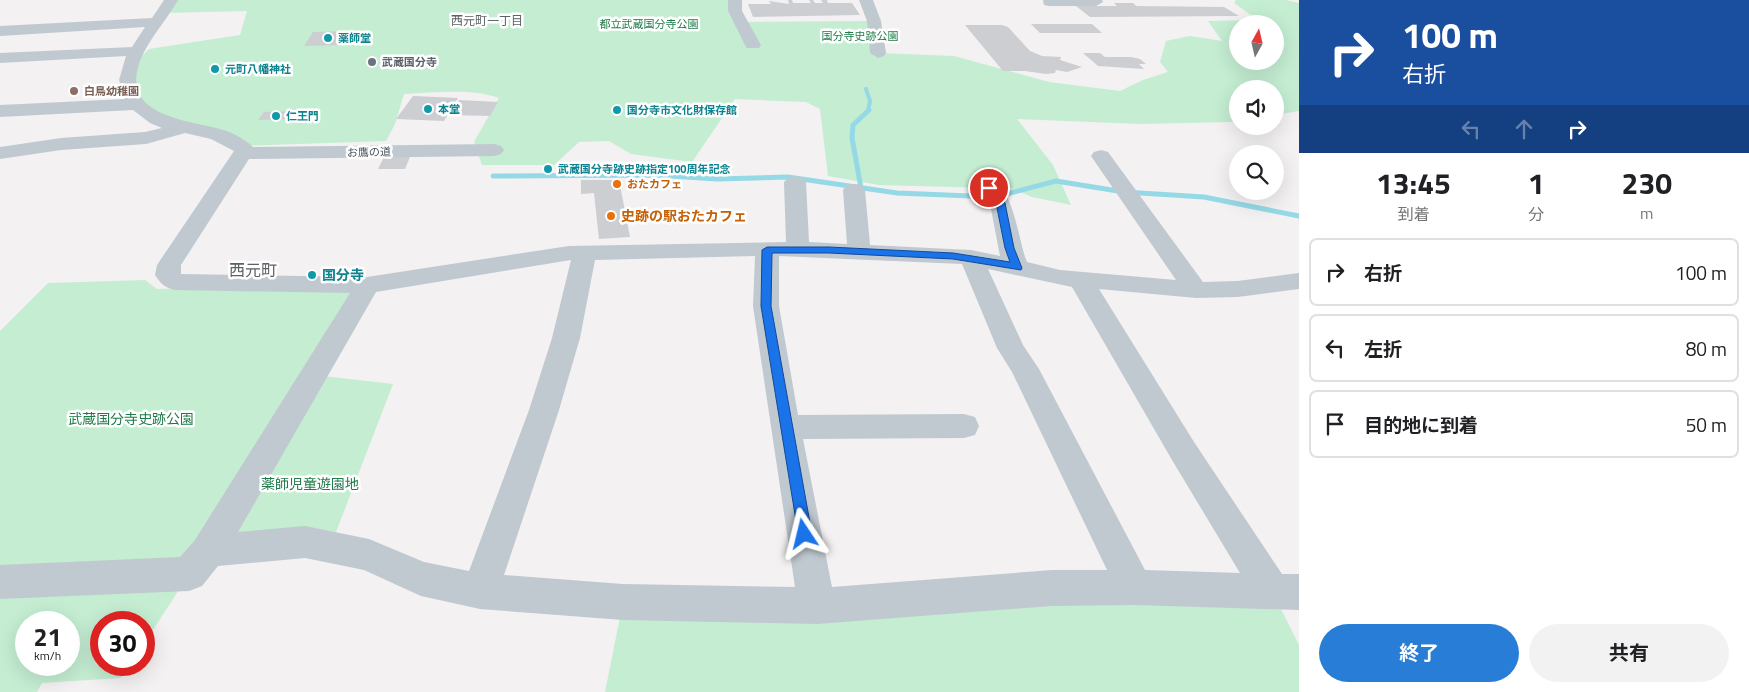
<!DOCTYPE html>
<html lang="ja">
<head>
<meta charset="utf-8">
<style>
  body { margin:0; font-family:"Titillium Web","Noto Sans JP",sans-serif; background:#f2f2f2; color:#202124; height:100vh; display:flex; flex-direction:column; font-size:19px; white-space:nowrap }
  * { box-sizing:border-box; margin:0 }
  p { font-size:16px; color:#757577 }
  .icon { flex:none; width:28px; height:28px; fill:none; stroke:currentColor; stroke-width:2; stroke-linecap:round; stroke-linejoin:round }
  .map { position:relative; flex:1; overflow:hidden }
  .side { display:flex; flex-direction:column; background:#fff; width:450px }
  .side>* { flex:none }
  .hud { background:#1a4fa0; color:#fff; overflow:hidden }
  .needle { width:32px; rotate:8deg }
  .tools { position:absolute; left:1229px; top:15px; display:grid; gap:10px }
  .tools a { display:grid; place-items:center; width:55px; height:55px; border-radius:50%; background:#fff; box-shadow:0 5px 20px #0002; font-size:25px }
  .speed { position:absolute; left:15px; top:611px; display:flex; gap:10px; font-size:25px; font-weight:700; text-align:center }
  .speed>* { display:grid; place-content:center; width:65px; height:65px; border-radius:50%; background:#fff; box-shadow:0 5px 20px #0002; line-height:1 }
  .speed small { font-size:12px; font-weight:400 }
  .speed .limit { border:8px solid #d22; background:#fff; color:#111 }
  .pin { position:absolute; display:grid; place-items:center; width:42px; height:42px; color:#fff; margin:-21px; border:2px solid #fff; border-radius:50%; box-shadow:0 1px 5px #0007 }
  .me { position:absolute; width:55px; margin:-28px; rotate:350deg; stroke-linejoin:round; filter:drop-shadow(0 0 4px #0008) }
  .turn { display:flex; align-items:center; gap:18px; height:105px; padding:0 20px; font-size:22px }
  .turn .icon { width:65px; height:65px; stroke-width:2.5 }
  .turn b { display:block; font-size:35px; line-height:42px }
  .lanes { display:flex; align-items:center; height:48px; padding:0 20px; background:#0003; justify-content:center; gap:25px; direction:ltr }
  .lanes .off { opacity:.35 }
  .eta { display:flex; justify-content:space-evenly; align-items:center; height:85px; text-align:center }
  .eta b { font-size:30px; font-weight:700; line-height:35px }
  .primary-button { display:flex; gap:10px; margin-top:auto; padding:10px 20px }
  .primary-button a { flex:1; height:58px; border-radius:30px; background:#287ed7; color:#fff; font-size:20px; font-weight:700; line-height:58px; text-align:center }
  .primary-button a+a { background:#f2f2f2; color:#202124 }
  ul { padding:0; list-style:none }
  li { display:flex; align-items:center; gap:15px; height:68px; margin:0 10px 8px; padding:0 10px; border:2px solid #e0e0e0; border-radius:8px }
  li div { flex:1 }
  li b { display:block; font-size:19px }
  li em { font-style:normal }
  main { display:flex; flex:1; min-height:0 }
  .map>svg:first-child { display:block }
</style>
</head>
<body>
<main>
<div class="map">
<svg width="1299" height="692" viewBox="0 0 1299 692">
  <rect width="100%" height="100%" fill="#f3f1f2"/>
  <path fill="#c4edd2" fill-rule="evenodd" d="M171,0h560l8,22 135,-1 4,32 76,3 95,26 71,9 23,-11 25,-8 -8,-10 6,-21 24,-5 32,5 -14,-20 50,-1 -24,-17 2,-3h50l13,3v108l-24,4v-26h-37l-1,32 -6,1 -91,2 -123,-5 36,46 18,40 -39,-8 -28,-12 -15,3 -110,-3 -51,-9 -8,-67 -14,-7 -71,-3 -43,63 -61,-8 -22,-13 -30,1 -25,23h-72l-8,-23 25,-44c-28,-10 -65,-5 -95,-4l-9,30 -9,17 -145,5 -93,-31 -20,-45 21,-21 91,-14 7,-24 -84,2zM1238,24h37v37h-37z
    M145,280l12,9 173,-5 24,6 -165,284 -45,70v-22h-43v43h29l-9,13 -79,5 -5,9h-37v-361l48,-48zM26,622h43v43h-43z
    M323,376l70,8 -57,148 -42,-3 -59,10v-10z
    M1271,589l28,56v47h-694l18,-90z"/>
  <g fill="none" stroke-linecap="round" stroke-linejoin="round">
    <path stroke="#95d9e6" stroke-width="4" d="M866,89l4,12 -2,10"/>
    <path stroke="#95d9e6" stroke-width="5" d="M493,176l161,-1 63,4 71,-2 109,16 98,4 61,-16 68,11 80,5 95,19
      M861,188l-9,-50 1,-13 16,-15"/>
  </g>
  <path fill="#ccced2" d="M788,0h4l1,3h18l-2,-3h4l2,3h8l-2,-3h6l1,3h24l8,12 -107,2 -5,-13h23l-2,-3 20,3z
    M1114,3h19l3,3 88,1 15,9 -149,1 -14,-11h41z
    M1031,24h61l10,9h-62z
    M965,25h37l6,2 22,24 12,5 19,1 -1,3 22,7 -15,5 -11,-2 -1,3 -9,1 -21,-3h-22z
    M351,31l-8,14 -39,1 9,-14z
    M1083,53h17l5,4h26l9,2 6,5h-7l5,5 -46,-3z
    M413,96l45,2 -14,23 -48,-2z
    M459,100l39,2 -8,14 -39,-1z
    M293,111l-5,8 -30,1 6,-8z
    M384,157h26l-5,12h-27z
    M581,180h38l11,57 -31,2 -5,-46 -13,1z"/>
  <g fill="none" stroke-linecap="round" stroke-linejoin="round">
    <path fill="#c0c9cf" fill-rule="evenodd" d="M164,0h14c-12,21 -30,40 -38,61 -21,56 49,59 83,69 11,3 21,9 30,17l241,-3 7,2 3,4 -3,4 -7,2 -245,3 -68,106v9l186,3 202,-31 217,-4 -2,-60 4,-4 7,-2 7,2 4,4 3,60 38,2 -4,-54 3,-5 8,-1 8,1 3,5 5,55 101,5 29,6 -10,-52 -17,-22 4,-4c36,-10 40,62 50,84l33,8 116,10 -85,-124 3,-4 7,-2 7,2 95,130 35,-1 61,-8v16l-61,8 -42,1 -97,-9 95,153 88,132h17v36l-165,-5 -82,1 -235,18 -194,-4 -143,-11 -59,-13 -57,-26 -59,-12 -87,8 -16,20 -13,5 -189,8v-34l180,-8 15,-17 155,-247 -176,-3c-10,-3 -14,-7 -19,-15l2,-10 77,-114 -23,-12 -26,-6 -39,11 -85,6 -61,9v-12l61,-9 84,-6 17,-4 -12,-5 -17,-13 -133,7v-12l125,-6 -6,-19 7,-24 -126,7v-10l132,-6 13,-20 -145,9v-10l152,-8zM755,256l-2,50 42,281 -172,-3 -119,-9 55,-165 21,-72 15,-78zM779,256l183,8 35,84 15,24 95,198h-55l-220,17 -29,-148 161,-1 11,-3 4,-9 -4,-9 -11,-3 -166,1 -19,-109zM571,260l-19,78 -23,72 -60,161 -45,-9 -55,-23 -64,-13 -67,6 138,-240zM988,269l84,18 100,173 68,113 -95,-3 -106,-201 -16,-24z
      M728,0h14v11l19,34 -2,3h-12l-2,-3 -17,-34z
      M859,0h14l8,21 5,32 -2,3 -6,2 -8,-5 -3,-32z
      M1043,0h59l1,2 -7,4h-47l-5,-1z"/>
  </g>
  <path fill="#1a73e8" stroke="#114b97" d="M986,186h6l13,17 9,45 8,20 -1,2 -68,-11 -124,-6h-57l-1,53 41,228 -2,5 -6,2 -5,-2 -38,-233 1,-56 5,-3h62l124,6 57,9 -5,-14 -9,-45 -12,-15z"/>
  <g fill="#0f9aa8" stroke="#fff" stroke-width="2">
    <circle cx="328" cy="38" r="5"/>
    <circle cx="215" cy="69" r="5"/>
    <circle cx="428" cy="109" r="5"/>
    <circle cx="617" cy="110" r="5"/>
    <circle cx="276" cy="116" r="5"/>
    <circle cx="548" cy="169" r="5"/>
    <circle cx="312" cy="275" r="5"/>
  </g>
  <circle fill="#6b7280" stroke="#fff" stroke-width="2" cx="372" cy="62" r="5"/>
  <circle fill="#8d6e63" stroke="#fff" stroke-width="2" cx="74" cy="91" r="5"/>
  <g fill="#e8710a" stroke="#fff" stroke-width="2">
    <circle cx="617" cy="184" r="5"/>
    <circle cx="611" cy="216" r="5"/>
  </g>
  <g text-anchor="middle" stroke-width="5" stroke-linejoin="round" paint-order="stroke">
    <g font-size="11" fill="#1f7b48" stroke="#fff">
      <text x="649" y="28">都立武蔵国分寺公園</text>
      <text x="860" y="40">国分寺史跡公園</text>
    </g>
    <g font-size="11" font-weight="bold" fill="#0d838f" stroke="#fff" text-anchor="start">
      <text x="338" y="42">薬師堂</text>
      <text x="225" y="73">元町八幡神社</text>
      <text x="438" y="113">本堂</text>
      <text x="627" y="114">国分寺市文化財保存館</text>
      <text x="286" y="120">仁王門</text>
      <text x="558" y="173">武蔵国分寺跡史跡指定100周年記念</text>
    </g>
    <g font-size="11" font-weight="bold" fill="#5b616d" stroke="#fff" text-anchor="start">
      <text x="382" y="66">武蔵国分寺</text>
    </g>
    <g font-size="11" font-weight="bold" fill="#785e54" stroke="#fff" text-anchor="start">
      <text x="84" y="95">白鳥幼稚園</text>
    </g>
    <g font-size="11" fill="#4a555d" stroke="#fff">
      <text transform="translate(369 152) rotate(-1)" y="4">お鷹の道</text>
    </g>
    <g font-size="11" font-weight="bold" fill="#c56008" stroke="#fff" text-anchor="start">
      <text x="627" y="188">おたカフェ</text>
    </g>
    <g font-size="12" fill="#5e6266" stroke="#fff">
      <text x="487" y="25">西元町一丁目</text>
    </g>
    <g font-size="14" font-weight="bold" fill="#c56008" stroke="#fff" text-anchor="start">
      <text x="621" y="221">史跡の駅おたカフェ</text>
    </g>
    <g font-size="14" font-weight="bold" fill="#0d838f" stroke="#fff" text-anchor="start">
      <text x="322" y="280">国分寺</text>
    </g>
    <g font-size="14" fill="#1f7b48" stroke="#fff">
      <text x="131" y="424">武蔵国分寺史跡公園</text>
      <text x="310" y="489">薬師児童遊園地</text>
    </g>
    <g font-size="16" fill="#5e6266" stroke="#fff">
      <text x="253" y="276">西元町</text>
    </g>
  </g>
</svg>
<div class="tools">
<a><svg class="needle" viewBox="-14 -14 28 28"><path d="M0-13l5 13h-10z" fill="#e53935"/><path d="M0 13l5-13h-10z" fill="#757577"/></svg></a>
<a><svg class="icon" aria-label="sound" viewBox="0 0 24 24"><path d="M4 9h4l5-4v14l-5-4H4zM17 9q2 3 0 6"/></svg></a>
<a><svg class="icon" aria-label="search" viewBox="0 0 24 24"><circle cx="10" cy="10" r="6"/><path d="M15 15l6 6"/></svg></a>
</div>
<div class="speed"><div>21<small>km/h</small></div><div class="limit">30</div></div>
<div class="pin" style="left:989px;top:188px;background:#d93025"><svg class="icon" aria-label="arrive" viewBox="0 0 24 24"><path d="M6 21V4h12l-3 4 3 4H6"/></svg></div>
<svg class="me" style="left:804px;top:534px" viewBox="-20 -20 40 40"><path d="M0-17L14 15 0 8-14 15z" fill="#1a73e8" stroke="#fff" stroke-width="4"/></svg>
</div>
<section class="side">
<div class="hud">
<div class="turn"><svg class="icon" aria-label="right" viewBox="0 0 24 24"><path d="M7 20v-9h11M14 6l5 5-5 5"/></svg><div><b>100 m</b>右折</div></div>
<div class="lanes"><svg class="icon off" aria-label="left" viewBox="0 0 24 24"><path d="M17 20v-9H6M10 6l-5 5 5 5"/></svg><svg class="icon off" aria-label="ahead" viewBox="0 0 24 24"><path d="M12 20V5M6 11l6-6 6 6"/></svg><svg class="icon" aria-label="right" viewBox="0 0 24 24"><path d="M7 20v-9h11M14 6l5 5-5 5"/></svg></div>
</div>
<div class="eta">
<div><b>13:45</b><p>到着</p></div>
<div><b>1</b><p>分</p></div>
<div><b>230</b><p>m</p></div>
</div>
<ul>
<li><svg class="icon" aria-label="right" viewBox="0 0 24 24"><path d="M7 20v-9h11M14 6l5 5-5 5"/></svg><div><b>右折</b></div><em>100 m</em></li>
<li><svg class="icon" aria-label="left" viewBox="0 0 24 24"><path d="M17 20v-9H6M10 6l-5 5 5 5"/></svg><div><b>左折</b></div><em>80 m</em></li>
<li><svg class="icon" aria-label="arrive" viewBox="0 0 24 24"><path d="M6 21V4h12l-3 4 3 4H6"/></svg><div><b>目的地に到着</b></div><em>50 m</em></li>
</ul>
<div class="primary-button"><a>終了</a><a>共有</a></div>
</section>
</main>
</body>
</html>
